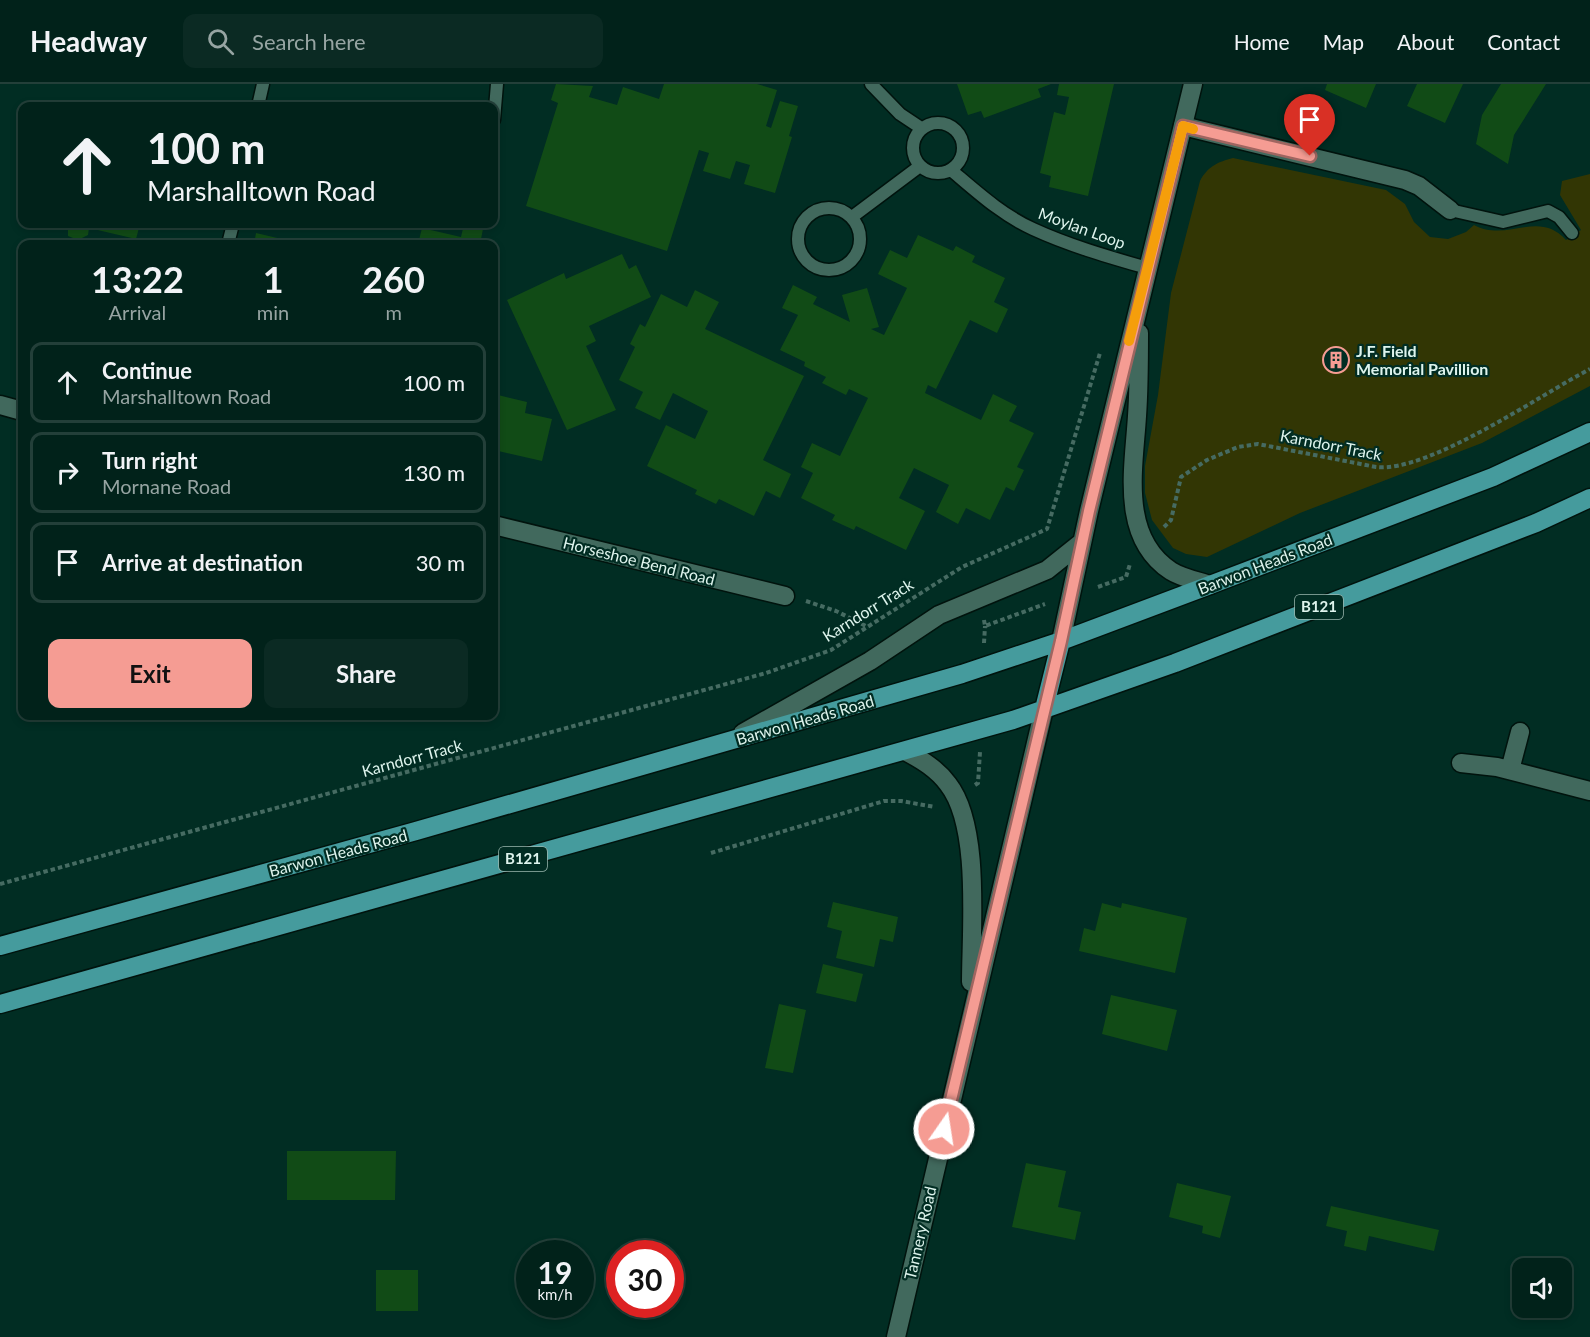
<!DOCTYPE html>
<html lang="en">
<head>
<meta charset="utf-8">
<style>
  body { margin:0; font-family:Lato,sans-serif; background:#0b2a23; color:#f1f3f6; height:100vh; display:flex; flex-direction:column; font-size:22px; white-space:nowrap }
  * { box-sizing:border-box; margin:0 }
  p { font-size:20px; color:#96a4a2 }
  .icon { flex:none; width:33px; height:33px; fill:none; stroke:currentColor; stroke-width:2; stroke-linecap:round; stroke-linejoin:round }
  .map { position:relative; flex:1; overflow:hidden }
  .panel { position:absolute; left:18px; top:156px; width:480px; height:480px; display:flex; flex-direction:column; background:#01221a; border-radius:12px; box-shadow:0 3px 9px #0003,0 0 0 2px #233f39 }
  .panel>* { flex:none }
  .hud { position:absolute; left:18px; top:18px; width:480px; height:126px; border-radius:12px; box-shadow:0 3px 9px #0003,0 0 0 2px #233f39; background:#01221a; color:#f1f3f6; overflow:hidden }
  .controls { position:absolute; left:1512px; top:1174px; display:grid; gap:12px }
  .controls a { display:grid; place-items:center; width:60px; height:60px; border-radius:12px; background:#01221a; box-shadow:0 3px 9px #0003,0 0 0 2px #233f39; font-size:30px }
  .speed { position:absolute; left:516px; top:1156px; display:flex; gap:12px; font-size:30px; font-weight:700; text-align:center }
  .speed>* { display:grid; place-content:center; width:78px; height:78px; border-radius:50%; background:#01221a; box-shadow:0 3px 9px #0003,0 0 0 2px #233f39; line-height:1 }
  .speed small { font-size:15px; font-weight:400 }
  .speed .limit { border:9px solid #d22; background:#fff; color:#111 }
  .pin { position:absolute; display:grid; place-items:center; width:51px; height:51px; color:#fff; margin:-62px -26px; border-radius:50% 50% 50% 0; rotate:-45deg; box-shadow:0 0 6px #0007 }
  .pin .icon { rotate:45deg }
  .me { position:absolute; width:66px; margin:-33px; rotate:13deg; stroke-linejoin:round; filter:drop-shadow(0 0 4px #0008) }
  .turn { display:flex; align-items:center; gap:21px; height:126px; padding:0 30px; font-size:27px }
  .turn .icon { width:78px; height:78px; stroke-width:2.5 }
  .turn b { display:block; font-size:42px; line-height:51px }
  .eta { display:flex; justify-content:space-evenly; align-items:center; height:102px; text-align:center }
  .eta b { font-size:36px; font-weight:700; line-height:42px }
  .action { display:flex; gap:12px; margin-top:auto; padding:12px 30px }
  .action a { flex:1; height:69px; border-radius:12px; background:#f59c93; color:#111; font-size:24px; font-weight:700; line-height:69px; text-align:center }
  .action a+a { background:#0b2a23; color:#f1f3f6 }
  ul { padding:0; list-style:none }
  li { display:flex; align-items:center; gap:18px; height:81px; margin:0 12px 9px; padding:0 18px; border:3px solid #233f39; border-radius:12px }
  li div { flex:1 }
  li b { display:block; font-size:22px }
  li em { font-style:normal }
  header { display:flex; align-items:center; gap:36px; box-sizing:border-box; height:84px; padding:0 30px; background:#01221a; border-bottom:2px solid #233f39 }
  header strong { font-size:28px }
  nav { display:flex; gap:33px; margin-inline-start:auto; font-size:21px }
  .search { width:420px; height:54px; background:#0b2a23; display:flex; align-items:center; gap:15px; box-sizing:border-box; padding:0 21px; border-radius:12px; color:#96a4a2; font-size:22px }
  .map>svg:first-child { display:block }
</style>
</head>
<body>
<header>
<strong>Headway</strong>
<div class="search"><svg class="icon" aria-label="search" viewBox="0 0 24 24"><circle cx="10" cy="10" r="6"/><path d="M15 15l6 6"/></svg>Search here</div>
<nav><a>Home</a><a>Map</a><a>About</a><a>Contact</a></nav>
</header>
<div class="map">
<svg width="1590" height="1253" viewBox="0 0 1590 1253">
  <rect width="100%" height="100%" fill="#012d23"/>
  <path fill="#323604" d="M1233,74l153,32 19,14 9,18 16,15 18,2 18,-7 8,-7c34,18 64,-16 92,15l15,-10 -21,-35 2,-14 28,-7v212l-108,57 -182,70 -93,44 -21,-3 -13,-6 -21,-28 -7,-27v-27l13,-71 13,-102 29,-112c8,-15 18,-19 33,-23z"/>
  <path fill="#114b16" d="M556,0l37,2 -4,11 28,8 6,-18 36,12 5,-15h93l20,6 -11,36 5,2 9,-27 18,5 -9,30 3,1 -17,56 -31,-9 6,-19 -14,-4 -6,18 -27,-8 6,-18 -10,-3 -32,101 -141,-45 32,-103 -7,-3z
    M957,0h94l-13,5 3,8 -57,21 -3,-7 -13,4z
    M1059,0h55l-26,112 -39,-9 2,-11 -11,-3 14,-61 11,3 4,-18 -12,-2z
    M1327,0h49l-10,24 -41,-18z
    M1417,0h46l-18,39 -38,-17z
    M1501,0h45l-32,51 -6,29 -32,-20 6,-29z
    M68,140h72l-4,15 -47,-11 -1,7 -10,5 -10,-4z
    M464,140h20l-4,20h-62l4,-16 39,9z
    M256,149l47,11h-49z
    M918,151l35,16 3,-5 19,10 -3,6 33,16 -11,24 14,7 -11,24 -27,-13 -34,69 -8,-4 -3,8 56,27 12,-26 24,12 -8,15 25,12 -17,34 7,3 -10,21 -8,-4 -16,33 -24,-12 -8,16 -22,-12 13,-27 -35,-17 -15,30 26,13 -19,39 -50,-24 -2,4 -22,-10 3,-5 -34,-17 12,-25 -12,-6 11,-24 28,13 28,-58 -19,-9 -3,6 -24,-12 4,-6 -22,-11 1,-4 -25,-12 18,-35 -16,-7 11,-23 24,12 -4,7 37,18 -8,-27 25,-7 12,39 -8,2 13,6 23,-47 -29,-14 12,-24 17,8z
    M622,170l7,15 7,-4 15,32 -62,29 7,15 -10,5 30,64 -49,20 -60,-130 57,-27 2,6z
    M695,206l24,12 -14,27 99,47 -41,84 28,14 -11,24 -14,-7 -12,25 -35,-17 -3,5 -21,-10 2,-4 -50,-24 19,-41 29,14 13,-28 -35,-18 -13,27 -25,-12 8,-16 -24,-12 16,-33 -5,-3 10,-20 5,3 16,-33 26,13z
    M1326,267l23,5 -2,13 -24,-6z
    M494,310l33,8 -2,11 27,6 -10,42 -48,-11z
    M833,818l65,15 -5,25 -13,-3 -6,28 -38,-9 6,-27 -15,-4z
    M1102,819l19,5 1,-5 65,15 -12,55 -96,-22 5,-23 11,3z
    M823,880l40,10 -7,28 -40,-9z
    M1111,911l66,15 -10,41 -65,-17z
    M779,920l27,6 -13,63 -28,-5z
    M287,1067h109l-1,49h-108z
    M1026,1079l40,8 -8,36 23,5 -6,28 -63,-13z
    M1177,1099l54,13 -11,42 -18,-5 1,-7 -34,-9z
    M1331,1122l108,24 -5,21 -65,-15 -3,15 -22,-5 3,-15 -21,-5z
    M376,1186h42v41h-42z"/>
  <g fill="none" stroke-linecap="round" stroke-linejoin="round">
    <defs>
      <path id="lane" d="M871,0l29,30 21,14
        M258,22l5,-22
        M494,36l3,-36
        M913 64a25 25 0 1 1 50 0a25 25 0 1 1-50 0Z
        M951,86c26,22 51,45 82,59 37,17 76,28 114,39
        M798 155a31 31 0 1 1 62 0a31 31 0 1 1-62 0Z
        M1450,126l53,12 45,-11 11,6 13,16
        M852,133l68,-51
        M228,160l5,-20"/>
      <path id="street" d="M1183,42l222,54 14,6 31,24
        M0,321l22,6
        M494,441l291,71
        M905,667c17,9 32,18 43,33 33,42 23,146 23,198
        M1461,679l36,4 93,24
        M1510,686l10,-38
        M896,1253l148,-628"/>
      <path id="secondary" d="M1139,249c0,27 0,55 -2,83 -3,51 -18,121 34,155 11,7 27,10 39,14
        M1061,557l28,-130 104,-427
        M743,649l127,-72 69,-46 108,-45 35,-28"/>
      <path id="primary" d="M1044,625l17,-68
        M0,862l416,-115 546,-157 99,-33 149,-56 283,-108 97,-45
        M0,920l1013,-284 162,-57 361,-140 54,-25"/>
    </defs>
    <use href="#lane" stroke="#01130d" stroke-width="15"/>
    <use href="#street" stroke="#01130d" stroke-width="21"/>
    <use href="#secondary" stroke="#01130d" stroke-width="21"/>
    <use href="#primary" stroke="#01130d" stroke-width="21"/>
    <path stroke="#466b62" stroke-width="4" stroke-dasharray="4.5 3" stroke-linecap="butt" d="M1164,443l7,-7 10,-43 26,-17 31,-13 20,-3 118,23c52,6 164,-72 214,-98
      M1098,503l28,-10 4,-13
      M806,517l30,10 30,15
      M984,536l1,6 60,-22
      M984,559l1,-17
      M975,701l3,-2 2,-31
      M711,769l173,-52h17l34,6
      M0,800l766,-211 65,-23 131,-83 85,-38 53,-176"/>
    <use href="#lane" stroke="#41695d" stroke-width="12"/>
    <use href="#street" stroke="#41695d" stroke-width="18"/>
    <use href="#secondary" stroke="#41695d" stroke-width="18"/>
    <use href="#primary" stroke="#459b9d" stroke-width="18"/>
  </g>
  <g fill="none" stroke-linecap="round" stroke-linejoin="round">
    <defs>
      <path id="route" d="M944,1045l117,-488 28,-130 94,-385 127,30"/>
    </defs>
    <use href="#route" stroke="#9f6560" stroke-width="15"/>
    <use href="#route" stroke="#f59c93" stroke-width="10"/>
    <path stroke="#f59e0b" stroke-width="10" d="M1129,257l54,-215 10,3"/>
  </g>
  <defs>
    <symbol id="building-ring" viewBox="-11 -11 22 22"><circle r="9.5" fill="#012d23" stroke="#f59c93" stroke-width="1.5"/><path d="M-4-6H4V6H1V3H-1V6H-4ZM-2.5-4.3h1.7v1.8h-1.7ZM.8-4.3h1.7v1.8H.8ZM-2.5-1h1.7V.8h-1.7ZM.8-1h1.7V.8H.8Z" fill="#f59c93"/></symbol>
  </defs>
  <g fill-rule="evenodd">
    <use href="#building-ring" x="1321" y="261" width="30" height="30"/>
  </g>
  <g text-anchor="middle" stroke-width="4.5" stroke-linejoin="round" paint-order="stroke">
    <g fill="#012d23" stroke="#9cb8b0" stroke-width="1.5">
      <rect x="1295" y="511" width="48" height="24" rx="4.5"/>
      <rect x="499" y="763" width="48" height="24" rx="4.5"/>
    </g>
    <g font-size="15" font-weight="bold" fill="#def4ed">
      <text x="1319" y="528">B121</text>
      <text x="523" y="780">B121</text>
    </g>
    <g font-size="16" fill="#def4ed" stroke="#012d23">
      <text transform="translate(1082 144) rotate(20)" y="6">Moylan Loop</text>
      <text transform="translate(1331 361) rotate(11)" y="6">Karndorr Track</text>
      <text transform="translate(639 477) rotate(14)" y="6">Horseshoe Bend Road</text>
      <text transform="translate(1265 480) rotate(-21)" y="6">Barwon Heads Road</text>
      <text transform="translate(868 526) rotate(-32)" y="6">Karndorr Track</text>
      <text transform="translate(805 636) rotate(-16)" y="6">Barwon Heads Road</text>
      <text transform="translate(412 674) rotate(-15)" y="6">Karndorr Track</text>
      <text transform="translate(338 769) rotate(-15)" y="6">Barwon Heads Road</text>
      <text transform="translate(920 1149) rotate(-77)" y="6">Tannery Road</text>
    </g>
    <g font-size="16" font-weight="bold" fill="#def4ed" stroke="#012d23" text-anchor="start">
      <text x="1356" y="273">J.F. Field<tspan x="1356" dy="18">Memorial Pavillion</tspan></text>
    </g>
  </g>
</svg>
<div class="controls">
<a><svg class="icon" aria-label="sound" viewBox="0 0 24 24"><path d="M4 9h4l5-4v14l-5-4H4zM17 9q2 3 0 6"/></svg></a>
</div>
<div class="speed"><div>19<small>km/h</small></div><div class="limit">30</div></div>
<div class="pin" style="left:1310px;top:72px;background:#d93025"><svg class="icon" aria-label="arrive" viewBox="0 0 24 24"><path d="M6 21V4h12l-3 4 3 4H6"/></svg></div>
<svg class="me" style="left:944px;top:1045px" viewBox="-20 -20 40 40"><circle r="17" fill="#f59c93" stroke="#fff" stroke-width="3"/><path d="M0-11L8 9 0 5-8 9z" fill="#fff"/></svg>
<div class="hud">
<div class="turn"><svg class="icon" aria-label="ahead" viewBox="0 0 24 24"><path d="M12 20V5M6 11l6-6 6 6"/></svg><div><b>100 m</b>Marshalltown Road</div></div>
</div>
<section class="panel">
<div class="eta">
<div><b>13:22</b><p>Arrival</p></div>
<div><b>1</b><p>min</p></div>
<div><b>260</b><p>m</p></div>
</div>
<ul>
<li><svg class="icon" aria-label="ahead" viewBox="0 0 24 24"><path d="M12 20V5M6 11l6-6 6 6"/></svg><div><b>Continue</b><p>Marshalltown Road</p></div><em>100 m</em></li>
<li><svg class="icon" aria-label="right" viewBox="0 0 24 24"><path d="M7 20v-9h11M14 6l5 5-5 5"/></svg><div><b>Turn right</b><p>Mornane Road</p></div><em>130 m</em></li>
<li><svg class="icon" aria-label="arrive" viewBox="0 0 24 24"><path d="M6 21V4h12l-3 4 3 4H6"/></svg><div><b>Arrive at destination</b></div><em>30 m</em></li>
</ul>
<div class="action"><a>Exit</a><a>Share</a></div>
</section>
</div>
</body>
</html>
